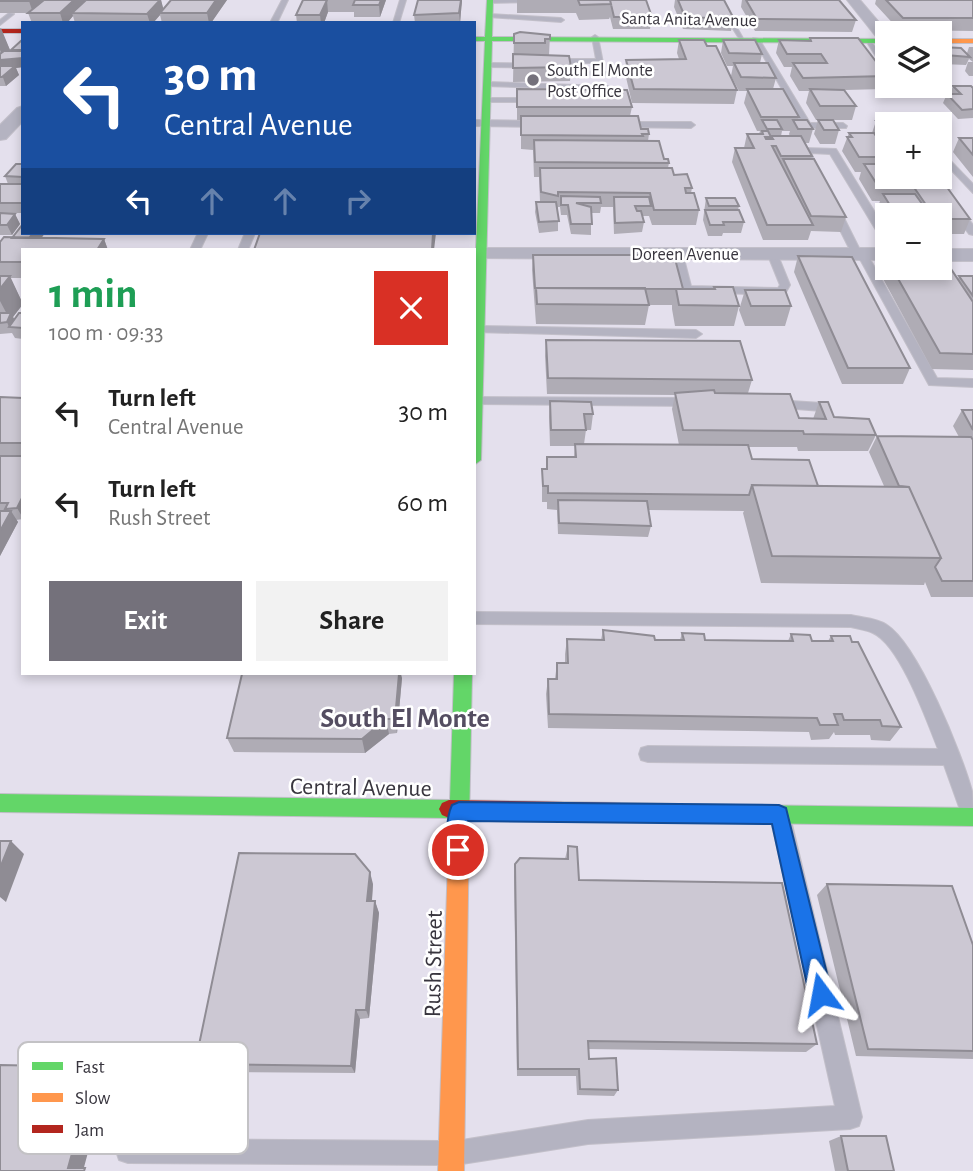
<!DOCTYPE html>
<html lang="en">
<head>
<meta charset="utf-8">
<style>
  body { margin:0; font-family:"Alegreya Sans",sans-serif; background:#f2f2f2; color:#222; height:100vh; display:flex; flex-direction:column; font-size:26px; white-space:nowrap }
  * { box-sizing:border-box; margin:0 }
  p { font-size:23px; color:#767676 }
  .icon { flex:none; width:38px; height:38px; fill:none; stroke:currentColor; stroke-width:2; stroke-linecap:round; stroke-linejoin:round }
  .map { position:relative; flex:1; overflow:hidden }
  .sheet { position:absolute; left:21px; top:248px; width:455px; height:427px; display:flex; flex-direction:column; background:#fff; border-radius:0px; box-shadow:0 4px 10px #0003 }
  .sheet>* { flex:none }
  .guide { position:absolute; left:21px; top:21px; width:455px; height:214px; border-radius:0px; box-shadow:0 4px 10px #0003; background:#1a4fa0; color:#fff; overflow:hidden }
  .buttons { position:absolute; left:875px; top:21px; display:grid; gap:14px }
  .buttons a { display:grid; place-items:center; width:77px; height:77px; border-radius:0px; background:#fff; box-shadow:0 4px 10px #0003; font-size:35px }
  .pin { position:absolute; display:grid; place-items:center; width:60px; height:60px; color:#fff; margin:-30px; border:4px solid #fff; border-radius:50%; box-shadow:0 2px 7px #0007 }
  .me { position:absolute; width:77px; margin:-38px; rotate:347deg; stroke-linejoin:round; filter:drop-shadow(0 0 5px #0008) }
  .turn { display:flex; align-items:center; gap:24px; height:147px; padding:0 28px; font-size:32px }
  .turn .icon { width:91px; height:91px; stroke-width:2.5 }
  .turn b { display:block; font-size:49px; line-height:60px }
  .lanes { display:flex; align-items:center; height:66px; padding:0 28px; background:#0003; justify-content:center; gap:35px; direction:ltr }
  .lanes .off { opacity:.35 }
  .round { display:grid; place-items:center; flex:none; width:74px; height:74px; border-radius:0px; background:#f2f2f2 }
  .headline { display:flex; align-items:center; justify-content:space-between; height:119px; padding:0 28px }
  h1 { font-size:42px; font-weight:700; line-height:52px; color:#1e9e55 }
  .cta { display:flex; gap:14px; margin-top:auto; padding:14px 28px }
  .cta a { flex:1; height:80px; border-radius:0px; background:#74717b; color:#fff; font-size:28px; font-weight:700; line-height:80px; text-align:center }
  .cta a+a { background:#f2f2f2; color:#222 }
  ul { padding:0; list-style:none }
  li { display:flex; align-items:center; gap:21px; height:91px; padding:0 28px }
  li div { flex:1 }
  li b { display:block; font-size:26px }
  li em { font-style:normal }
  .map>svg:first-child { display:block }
</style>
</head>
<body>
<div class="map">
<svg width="973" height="1171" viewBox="0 0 973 1171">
  <rect width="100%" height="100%" fill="#e4e0ed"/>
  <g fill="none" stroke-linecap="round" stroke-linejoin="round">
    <defs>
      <path id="lane" d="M282,0h6l-11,23h-7z
        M400,0h6l-7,23h-6z
        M490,0h47l3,2 -52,1z
        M715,0h6l23,40h-4z
        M9,13l5,1 -14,11v-5z
        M490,14l71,4 3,2 -3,2 -73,-5z
        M595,35l3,2 5,26h-42l3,-4h32l-4,-22z
        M753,38l6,1 51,84h33l4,3 -1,2h-42z
        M865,39h4l18,23v7h-3z
        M489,63l84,1 4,7 40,1 4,2 -4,2 -43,-1 -4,-2v-5l-84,-1z
        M488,82l119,4 4,2 2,11 -18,3v-4l10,-1 -2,-7 -118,-4z
        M898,86h9l-4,2z
        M487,98h50l4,2 -4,2h-53z
        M474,120l68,1 4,3 -4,3 -68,-1z
        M620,122h71l4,3 -4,3 -74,-1 -1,-2z
        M805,148l31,1 51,83v11l-5,-3 -52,-86 -19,-1 7,15 -5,3 -5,-3 -6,-15z
        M940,150l33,34v9l-33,-35z
        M927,177h10l36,48v10l-4,-1z
        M833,203l5,3 23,46 9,7 67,119 36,1v8l-44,-2 -68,-124 -9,-7 -24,-48z
        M198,233h10l-8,17h-10z
        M245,233h10l-7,17h-10z
        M772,250l5,3 13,32 -4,7 -10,3 -87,-3 -10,-6 -6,-31 5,-3 5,3 8,31 87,2 2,-3 -13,-32z
        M480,326l216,4 6,4 -6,4 -220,-6v-4z
        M474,397l219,1 6,4 -6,4 -216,-2 -3,-1z
        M775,400l47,3 6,4 -6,4 -52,-4 -1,-3z
        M474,612l377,3c11,3 26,3 36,10 31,20 75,129 85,166 1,10 1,22 1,32l-9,-2 -20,-56 -296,-3 -7,-2 -2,-6 2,-6 7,-2 290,3c-11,-28 -38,-104 -65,-116 -7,-3 -15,-4 -22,-6l-377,-3z
        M780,807l7,3 3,6 72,301 -3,9 -9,3 -262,15 -126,20 -9,-3 -2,-5 -2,6 -9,3 -312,-2 -9,-3 -3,-9 3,-9 9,-3 312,2 9,3 2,5 2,-6 9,-3 126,-20 247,-14 -65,-290 3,-6z"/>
      <path id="street" d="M847,0h13l28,33 -1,12 -5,-1z
        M23,106v15l-17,18 -6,1v-15l17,-17z
        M482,248h405v12l-412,-2 -1,-8z
        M940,249h33v12h-33z"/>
      <path id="fast" d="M487,0h6l-1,37 395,2v4l-395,-2 -11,419 -7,5v-172l11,-252h-11v-4h11z
        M454,674h18l-3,153 -3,7 -7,2 -7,-2 -2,-16 -450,-6v-18l450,6z
        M736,805l237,3v18l-237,-3 -7,-3 -3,-6 3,-6z"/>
      <path id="slow" d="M940,39h33v4h-33z
        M459,818l7,2 3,7 -5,344h-26l11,-344 3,-7z"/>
      <path id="jam" d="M0,29h23v4h-23z
        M449,800l287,5 7,3 3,6 -3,6 -7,3 -287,-5 -7,-3 -3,-6 3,-6z"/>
    </defs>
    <use href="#lane" stroke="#c2bfc9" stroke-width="2"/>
    <use href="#street" stroke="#c2bfc9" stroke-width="2"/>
    <use href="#fast" stroke="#c2bfc9" stroke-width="2"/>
    <use href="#slow" stroke="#c2bfc9" stroke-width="2"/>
    <use href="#jam" stroke="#c2bfc9" stroke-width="2"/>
    <use href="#lane" fill="#b4b3c1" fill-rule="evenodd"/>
    <use href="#street" fill="#b4b3c1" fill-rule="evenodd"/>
    <use href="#fast" fill="#63d668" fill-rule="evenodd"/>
    <use href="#slow" fill="#ff974d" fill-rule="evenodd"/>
    <use href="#jam" fill="#b3261e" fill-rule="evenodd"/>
  </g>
  <path fill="#afacb5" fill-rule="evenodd" d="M0,0h161l2,9 8,-9h56l-16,23h-49l-2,-8 -7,8h-78l-2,-7 -6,7h-35l-4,-10h-28z
    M303,0h83l-6,17h-26v-5h-26l-4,11h-27l-1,-8z
    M462,0l-2,23h-45l-1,-8z
    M517,0h129l6,17 -2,12h-37l-3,-12 -1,2 -30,1 -3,-7h-59z
    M675,0h49l10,19 -3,12 -48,-2 -9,-22z
    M742,0h97l17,20 -4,12 -97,-1 -14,-24z
    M876,0h97v31l-74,-1 -24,-26z
    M0,28l10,22 -2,1h3v-1l12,-11v28l-7,1 3,7 -13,11h-6z
    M514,34l36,1 -1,20 22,12 -1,14 -57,1z
    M810,38l77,36v5l-3,10 -39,1 11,16 -4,14h-36l-10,-17 3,-12h-10l-9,-15 2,-9h-8l-8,-14 3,-13h30z
    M679,40l28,6 30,44 -3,14 -102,-1 -7,-30 1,-13 53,-1 -2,-6z
    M723,40l39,14 -2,9 16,15 -3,11 26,28 -1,3 15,9 -4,14h-4l7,13 -1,3 35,58 -5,15 -30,-1 -3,9h-45l-31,-78 3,-14h9l3,-14h12l1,-3h-3l-13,-28 3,-12h-8l-8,-15 2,-10h-6l-6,-13zM782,131h8l-1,3 1,2h-9z
    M940,47l27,6 2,-6h4v29h-4l-4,-5 3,-9h5l-4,-3 -3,6 -24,-1 -2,-3z
    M953,86l20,2v30l-15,1 -15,-16 4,-9h3z
    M517,89l115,18 -2,9 11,13 8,5 -1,7 21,22 -1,5 6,7 18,13 -1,5 8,17 -3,15h-44l-3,-9h-7l2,6 -2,10 -28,2 -1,-27h-12l-1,6h-9v22l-20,-1 -4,-19h-6l-1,-8h-2v24l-19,2 -4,-21 1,-10h4l-1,-25h-5l-1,-27 -12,-1v-29h-4z
    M818,120l21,10 -4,14h-15l-6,-10z
    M876,121l11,3v53h43l-1,2 41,40 -6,15h-24v-19h-53v10l-10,-16 3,-8h-8l-13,-22 2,-7h-6l-13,-21 7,-18h23z
    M959,138h14v39l-20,-25z
    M23,164v49h-19l11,1 5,10 -8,11h-12v-51h8l-3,-8z
    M706,198l33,8 -1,4 6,12 -3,11h-18l-1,3h-14l-5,-16z
    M23,233h22l-4,5 63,1 4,11h-85v28h-13l13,26 -10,13 2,3 8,-7v26l-8,-1 -3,-5 -12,1v-92z
    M533,255l150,34h31v-2l25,19 -5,20h-59l-3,-17v-4h-23l-4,20 -109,-1 -4,-54z
    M798,256l112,112 -7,16h-61l-48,-112z
    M887,265v3h53l18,11 1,-3h14v94l-41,-1 -50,-92z
    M745,290l46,16 -6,20h-40l-6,-16z
    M546,340l206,40 -4,13 51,25 14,1 6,-17 15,15 42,18 -8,16h-70l-1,-4h-49l4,12 66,27h66l-15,-34 8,-16 82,1 -6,-11 9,-16h11v187h-42l-6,-15 -1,3 -163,-2 -18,-70 1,-2 -96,-1 3,16 -3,11 -90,-3 -1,-24 -10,-1v-7h-5v-33h4l1,-12h27l1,-11h-25l-1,-29 1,-16 43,13 -2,16h-5l-2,14 95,1 -7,-36 3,-14 -128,-1 -2,-38z
    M0,397l23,1v121l-7,1 2,2 -18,34z
    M603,630l52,10h25l2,-7 23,7 83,1 3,-7 21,7h16l3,-5 21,6 49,85 -11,14 -19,-1 -1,-5h-35l-1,-3 -5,7 -18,1 -2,-8 -261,-4 -2,-34 2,-15h7l2,-16h8v-9l2,-15 34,1z
    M402,678l-5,55 -8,1 -24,19 -131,-1 -7,-14z
    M568,846l11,34 238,164 -11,8 -218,-3 1,10 29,31 -4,6 -37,-1 -1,-19h-59l-3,-200 1,-12 50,-5z
    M373,884l-1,17h3l4,12 -10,105 -9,1 -5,54 -151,-1 -9,-8z
    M827,884l146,61v114l-117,-3 -39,-161z
    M841,1136l53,35h-59l-6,-30z"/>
  <path fill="#8f8c94" d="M31,0h19l-17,13 -4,-12z
    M74,0h11l1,4 -14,9 1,3 -6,7h-4l-3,-10z
    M160,0h1l3,11 -4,2v2l-7,8h-3l-3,-9z
    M216,0h11l-16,23h-2l-2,-10z
    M327,0l1,12 -4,11h-3l-1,-8z
    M381,0h5l-6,17 -1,-12z
    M461,0h1l-2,23 -1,-10z
    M1,28l9,22 -7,6 -3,-6v-21z
    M23,58v9l-7,1 3,7 -13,11 -6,-17v-9z
    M15,214l5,10 -8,11 -5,-10z
    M33,233h12l-12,17 -5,-11z
    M433,233h3l-2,17h-2z
    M104,239l4,11h-11z
    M10,276l13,28 -10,13 4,7 -8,3 -2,-5 2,-4 -9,-17v-12z
    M23,496v22l-6,-10z
    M11,511l7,11 -18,34v-25z
    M399,674h2l1,4 -5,55 -2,-14z
    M386,719l3,15 -24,19 -3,-14z
    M11,841l13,13 -18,48 -6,-5v-29z
    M370,872l3,12 -2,28 -4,-11z
    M375,901l4,12 -10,105 -3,-8z
    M356,1010l4,9 -5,54 -4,-7z
    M96,1067l13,7 -26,97 -15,-3z"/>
  <path fill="#ccc8d3" stroke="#8f8c94" stroke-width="2" d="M0,0h31l-2,1h-29z
    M44,0h30l-14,13h-32z
    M86,0h74l-13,14 -75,-1z
    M171,0h45l-9,13h-47z
    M303,0h24l-7,15h-24z
    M355,0h26l-2,5h-26z
    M418,0h43l-2,13 -45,2z
    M578,0h32l1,4 -31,1z
    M610,0h36l6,17h-38z
    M678,0h46l10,19 -49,-2z
    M746,0h93l17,20 -99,-1z
    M886,0h87v18h-70z
    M520,32l30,3v4h-5v4h-31v-9z
    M810,38h48l29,38 -84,2 -10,-15h34l-6,-9h-34l-8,-14 32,1z
    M23,39v11h-12z
    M679,40h25l3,6h9l21,44 -103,-1 -8,-29 60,-1z
    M723,40h32l7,14 -33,-1z
    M940,47l21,1 9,9 -25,-2 -5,-6z
    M4,51h19v7l-23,2v-6z
    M513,54l56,2 2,11 -58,1z
    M734,63h34l8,15 -35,-1z
    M0,66h15l-13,11h-2z
    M953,86h18l2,2v21l-11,1 -15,-16h14z
    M517,89l110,1 5,17h-115z
    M747,89h36l16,28h-38z
    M810,89l34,1 12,16h-36z
    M521,116h117l3,13h7l1,5h-7l1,2 -122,-1z
    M762,120h15l5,9h-15z
    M793,120h14l6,9h-15z
    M818,120h15l6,10h-15z
    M876,121h59l3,3h-51v6h-5z
    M762,131h6l3,6h-6l1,2h7l-2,-3h30l11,20h-31l-5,-10h-4l41,79h-46l-32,-77h19l-7,-14h16z
    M849,133h25l13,20v4h-28l-12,-20h5z
    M880,138h7v11z
    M959,138h14v17z
    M534,140l125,1 5,18h4l1,4 -134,-1z
    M783,159h31l32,58 -35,-1z
    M881,161l6,1v15h18l2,2h3l-2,-2h10l2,2h21l29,40h-30v-4h-7l-20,-29h-35l-14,-22h19z
    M16,164h7v13l-18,-1z
    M540,168h132l2,7 13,-1 5,14h-7l1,5h8l5,17h-45l-4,-17 -92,-1v4l-17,-4z
    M0,184h23l-1,19h-22z
    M883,194h32l15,21h-34z
    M561,196l39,1 1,6h-25l15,4 1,17h-21l-3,-19h-7z
    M614,197h35l2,9h-16l2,5h4l3,11 -29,1z
    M706,198h29l4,8h-30z
    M536,202h20l3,19 -20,1z
    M705,210h34l5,12h-21l1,3h-14z
    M0,213l15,1 -8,11h-7z
    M23,224v9h10l-4,5h-17z
    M260,233h173l-1,17h-178z
    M4,237l100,2 -7,11h-74v12h-23v-20z
    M134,249h29l-1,1h-29z
    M533,255h141l9,34 -148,-1z
    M798,256l54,1 58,111h-62z
    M940,262l7,1 26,39v52l-33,-1 -48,-85h48z
    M0,276h10l-10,13z
    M959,276h14v20z
    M714,287h19l6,19 -60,-1 -3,-16h39z
    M536,288h109l4,17 -112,-1z
    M745,290h40l6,16h-40z
    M0,313h11l-4,9 -7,1z
    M19,313h4v15l-14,-1z
    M546,340l194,1 12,39 -204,-2z
    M714,390l1,3 75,1 9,24 27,1 -7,-17h9l6,15 35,2 7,16 -72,-1 -1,-3 -120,-1 -8,-37z
    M0,397l23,1v45h-23z
    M550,401l41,1 2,12h-9l2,16h-35z
    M962,410h11v20z
    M877,436l94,1 2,3v141h-31l-7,-14 6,-9 -32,-71 -10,-1z
    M575,444l173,1 4,14 57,1 9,26 -66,-1 -3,10 -201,-2v-7h-5l-1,-17h5v-12h29z
    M0,456h23v40l-6,12 -12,1 3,-6h-8z
    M752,485l157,2 32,71 -169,-2z
    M558,500l89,1 4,25 -92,-3z
    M0,511h11l-11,20z
    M603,630l51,6 1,4h29l-2,-7 22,1 1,6 88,1 -2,-7 19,1 2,6h21l-2,-5h19l2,6h6l43,85 -19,-1 -2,-6h-36l-2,-6h-8l4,11h-18l-3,-7 -268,-4 -1,-35h9v-16h11l-1,-24 37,1z
    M242,674h157l-4,45h-9l-24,20 -135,-1z
    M0,841h11l-11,27z
    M568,846l9,1 2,33 203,3 35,161 -229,-3 1,18 27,-1 2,32 -38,-1 -1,-20h-61l-3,-205 5,-6 48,1z
    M239,853l116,1 15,18 -3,29h8l-9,109h-10l-5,56 -156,-2z
    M827,884l125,2 21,59v106l-105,-2z
    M0,1065l96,2 -28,101h17l-1,3h-84z
    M841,1136h45l8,35h-46z"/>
  <path fill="#1a73e8" stroke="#114b97" stroke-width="2" d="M459,802l320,3 7,3 46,186 -3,8 -8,3 -8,-3 -4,-8 -37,-170 -304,-3 -3,36 -7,2 -7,-2c-6,-14 -5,-39 1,-52z"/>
  <circle fill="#74717b" stroke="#fff" stroke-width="2.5" cx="533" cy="80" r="7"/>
  <g text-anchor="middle" stroke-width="5" stroke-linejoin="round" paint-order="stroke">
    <g font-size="18" fill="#38353e" stroke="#fff">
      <text transform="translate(689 19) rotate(1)" y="6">Santa Anita Avenue</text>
      <text x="685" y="260">Doreen Avenue</text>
    </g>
    <g font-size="18" fill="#38353e" stroke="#fff" text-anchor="start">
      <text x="547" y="76">South El Monte<tspan x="547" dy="21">Post Office</tspan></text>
    </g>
    <g font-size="24" fill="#38353e" stroke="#fff">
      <text transform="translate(361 787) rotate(1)" y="8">Central Avenue</text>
      <text transform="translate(433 964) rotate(-89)" y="8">Rush Street</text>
    </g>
    <g font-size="28" font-weight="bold" fill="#544d61" stroke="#fff">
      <text x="405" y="727">South El Monte</text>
    </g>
  </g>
  <rect x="18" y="1042" width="230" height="112" rx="10" fill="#fff" stroke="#c3c2c5" stroke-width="2"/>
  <rect x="32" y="1062" width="31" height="8" fill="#63d668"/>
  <rect x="32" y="1093" width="31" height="9" fill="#ff974d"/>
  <rect x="32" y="1125" width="31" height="8" fill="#b3261e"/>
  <g font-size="19" fill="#38353e">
    <text x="75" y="1073">Fast</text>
    <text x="75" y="1104">Slow</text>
    <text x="75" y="1136">Jam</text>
  </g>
</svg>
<div class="buttons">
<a><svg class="icon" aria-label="layers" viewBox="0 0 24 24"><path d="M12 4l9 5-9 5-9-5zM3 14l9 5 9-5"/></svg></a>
<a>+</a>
<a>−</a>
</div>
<div class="pin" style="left:458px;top:850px;background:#d93025"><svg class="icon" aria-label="arrive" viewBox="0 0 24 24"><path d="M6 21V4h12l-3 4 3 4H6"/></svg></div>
<svg class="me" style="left:821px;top:994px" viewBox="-20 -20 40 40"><path d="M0-17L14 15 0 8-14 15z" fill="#1a73e8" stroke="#fff" stroke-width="4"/></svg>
<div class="guide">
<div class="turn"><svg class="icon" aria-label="left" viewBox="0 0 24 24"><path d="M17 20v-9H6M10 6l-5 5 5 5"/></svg><div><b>30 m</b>Central Avenue</div></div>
<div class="lanes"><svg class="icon" aria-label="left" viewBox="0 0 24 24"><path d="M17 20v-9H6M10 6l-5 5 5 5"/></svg><svg class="icon off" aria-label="ahead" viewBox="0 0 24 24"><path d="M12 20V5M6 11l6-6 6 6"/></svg><svg class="icon off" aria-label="ahead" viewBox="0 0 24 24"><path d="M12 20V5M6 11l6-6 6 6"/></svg><svg class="icon off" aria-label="right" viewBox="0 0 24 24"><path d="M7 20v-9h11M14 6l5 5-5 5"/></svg></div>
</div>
<section class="sheet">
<div class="headline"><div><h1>1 min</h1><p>100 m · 09:33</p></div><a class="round" style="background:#d93025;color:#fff"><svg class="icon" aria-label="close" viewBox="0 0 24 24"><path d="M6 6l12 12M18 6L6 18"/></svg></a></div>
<ul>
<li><svg class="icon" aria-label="left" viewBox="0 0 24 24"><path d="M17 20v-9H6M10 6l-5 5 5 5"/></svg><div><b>Turn left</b><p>Central Avenue</p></div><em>30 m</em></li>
<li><svg class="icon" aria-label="left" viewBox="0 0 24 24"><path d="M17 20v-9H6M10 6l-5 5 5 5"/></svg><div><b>Turn left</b><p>Rush Street</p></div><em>60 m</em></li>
</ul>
<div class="cta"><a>Exit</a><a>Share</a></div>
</section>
</div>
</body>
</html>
